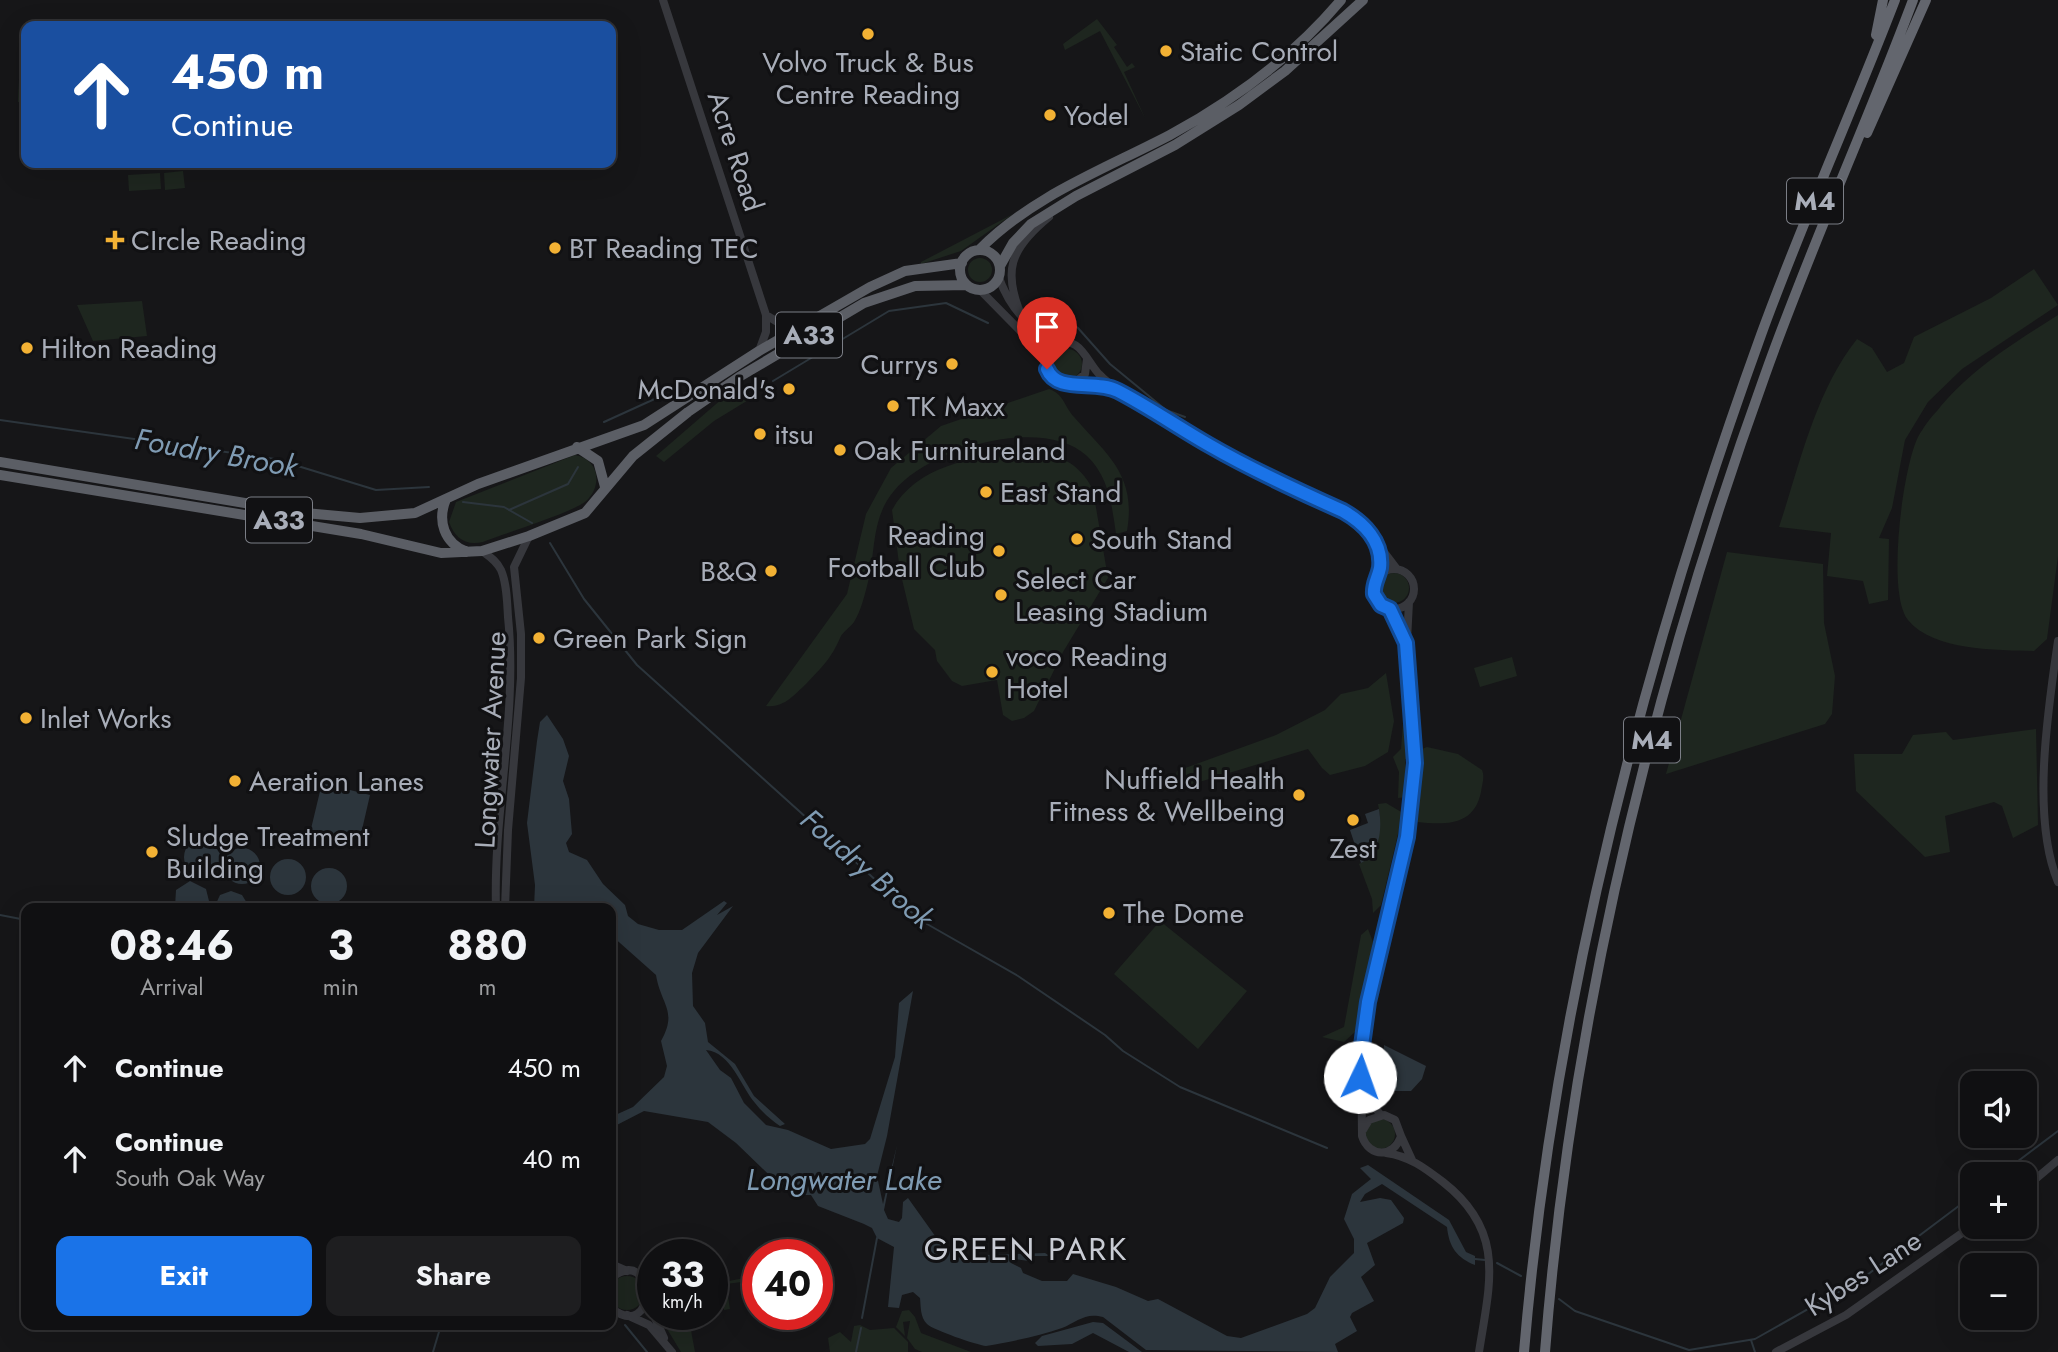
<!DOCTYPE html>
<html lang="en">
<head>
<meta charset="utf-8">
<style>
  body { margin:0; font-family:Jost,sans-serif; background:#1e1e20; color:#f1f3f6; height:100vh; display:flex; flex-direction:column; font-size:26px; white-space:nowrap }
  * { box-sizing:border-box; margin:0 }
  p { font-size:23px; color:#9c9d9f }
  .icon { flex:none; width:38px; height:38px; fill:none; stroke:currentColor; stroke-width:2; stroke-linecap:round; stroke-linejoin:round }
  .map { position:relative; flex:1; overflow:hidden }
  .drawer { position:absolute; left:21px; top:903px; width:595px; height:427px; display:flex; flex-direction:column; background:#101012; border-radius:14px; box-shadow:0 7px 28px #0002,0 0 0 2px #303032 }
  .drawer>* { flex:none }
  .guide { position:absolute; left:21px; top:21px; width:595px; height:147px; border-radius:14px; box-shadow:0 7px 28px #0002,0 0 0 2px #303032; background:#1a4fa0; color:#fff; overflow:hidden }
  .tools { position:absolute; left:1960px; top:1071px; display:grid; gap:14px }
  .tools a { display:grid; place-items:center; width:77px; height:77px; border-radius:14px; background:#101012; box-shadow:0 7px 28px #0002,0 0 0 2px #303032; font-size:35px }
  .speed { position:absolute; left:637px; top:1239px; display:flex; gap:14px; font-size:35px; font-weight:700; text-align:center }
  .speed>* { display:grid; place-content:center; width:91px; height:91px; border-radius:50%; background:#101012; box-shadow:0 7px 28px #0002,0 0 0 2px #303032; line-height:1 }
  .speed small { font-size:18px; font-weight:400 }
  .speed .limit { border:10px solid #d22; background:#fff; color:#111 }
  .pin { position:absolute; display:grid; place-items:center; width:60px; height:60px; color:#fff; margin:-72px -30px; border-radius:50% 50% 50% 0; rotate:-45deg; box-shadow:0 0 7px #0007 }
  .pin .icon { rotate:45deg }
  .me { position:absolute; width:77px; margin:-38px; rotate:3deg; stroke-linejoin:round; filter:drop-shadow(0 0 5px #0008) }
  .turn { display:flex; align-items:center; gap:24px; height:147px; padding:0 35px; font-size:32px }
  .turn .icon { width:91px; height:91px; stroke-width:2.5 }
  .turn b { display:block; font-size:49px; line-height:60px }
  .eta { display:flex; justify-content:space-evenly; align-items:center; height:119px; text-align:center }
  .eta b { font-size:42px; font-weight:700; line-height:49px }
  .cta { display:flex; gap:14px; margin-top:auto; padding:14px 35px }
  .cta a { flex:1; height:80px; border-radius:14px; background:#1a73e8; color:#fff; font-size:28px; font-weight:700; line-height:80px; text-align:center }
  .cta a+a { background:#1e1e20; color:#f1f3f6 }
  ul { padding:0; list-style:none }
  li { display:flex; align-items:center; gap:21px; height:91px; padding:0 35px }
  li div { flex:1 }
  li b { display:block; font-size:26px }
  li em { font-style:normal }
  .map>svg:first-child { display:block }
</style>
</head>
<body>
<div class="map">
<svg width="2058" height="1352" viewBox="0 0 2058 1352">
  <rect width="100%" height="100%" fill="#161618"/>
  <path fill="#1e261f" d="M1097,19l20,26 -3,2 13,20 5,-4 3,4 -11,5 21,46 -45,-87 -35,19 -2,-6z
    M20,56h6v46h-8z
    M183,171l2,17 -20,2 -1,-17z
    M160,173l1,16 -32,2 -1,-16z
    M1013,214l-52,37 -40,13v-2z
    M968 270a12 12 0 1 1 24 0a12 12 0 1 1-24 0Z
    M2034,269l24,36 -96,64 -34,33 -23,38 -13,68 -13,30 10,1 -1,61 -19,4 -6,-23 -36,-5 4,-43 -52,-6c21,-63 36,-135 78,-188l15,9 15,24 17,-9 10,-26 77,-39z
    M142,301l5,35 -54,5 -16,-36z
    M2058,315v241l-11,83 -13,12c-36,-1 -101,0 -126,-31 -22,-27 -5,-153 10,-183 5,-9 12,-19 19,-26 31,-40 78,-69 121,-96z
    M1052 364a15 15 0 1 1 30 0a15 15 0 1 1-30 0Z
    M1049,389c15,5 15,17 25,28 32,37 63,57 53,114l-11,3c-4,-28 -7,-57 -29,-78 -44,-41 -158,-8 -193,35 -23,27 -18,59 -26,91 -3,12 -7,29 -14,40 -4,6 -11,9 -14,16 -9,21 -18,29 -34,46 -12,11 -22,24 -40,22l81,-112 19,-80 25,-46 50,-42z
    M734,395l16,4 -36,22 -50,41 -8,-6 67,-58z
    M1027,452c30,0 53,11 66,38l15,88 -45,74 -29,59 -10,7 -12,3 -9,-6 -6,-35 -35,6 -10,-5 -15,-20 -2,-11 -21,-21 -14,-58 -8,-61c26,-47 87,-54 135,-58z
    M575,455c24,4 28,31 11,46 -12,11 -83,33 -103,41 -18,4 -28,-4 -34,-20l7,-20z
    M1727,552l96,12 1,59 11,53 -3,38 -7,10 -159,50z
    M1379 588a15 15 0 1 1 30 0a15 15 0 1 1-30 0Z
    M1512,657l5,19 -37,11 -6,-19z
    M1386,673l8,48 -6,31 -23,14 -35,9 -8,-7 -14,-19 -135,41 4,-19 99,-36 49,-25 16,-16 27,-6z
    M1404,710h5v49h-4l2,38 -9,1 1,-26 -6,-15 8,-8z
    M2036,729l2,96 -25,13 -11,-32 -8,-4 -49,14 5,36 -25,5 -69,-66 -2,-37h48l11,-19 33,-3 7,8z
    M1427,747l31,7 24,16c3,7 0,14 -1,22 -7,34 -35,33 -64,30l5,-73z
    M1386,803l17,10 -22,92 -8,8 -1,-14 -13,-35 13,-8 8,-41 -2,-11z
    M1160,921l87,70 -49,58 -84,-75z
    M1368,929l5,13 -17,89 -12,11 -22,-5 22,-10 17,-92z
    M1365 1134a15 15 0 1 1 30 0a15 15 0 1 1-30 0Z
    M720,1275l4,7 20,-4 5,25 -7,-21 -16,2 4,25 -6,1 -5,-25 -7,1v-10z
    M610 1293a17 17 0 1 1 34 0a17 17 0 1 1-34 0Z
    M909,1310l6,7 6,16 50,19h-49l-7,-3 -8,-11 3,-17 -7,1 2,14 -9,-9 6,-16z
    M658,1314h30l7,38h-14z
    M860,1325l10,5 24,-2 14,14v10h-78l-2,-14 12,-6 11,10 3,-16z"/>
  <path fill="#2c353c" d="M547,715l16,24 6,17 -6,25 6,18 3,35 -6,9 3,9 18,8 16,24 22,21 3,11 10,8 21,6h23l42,-29 3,2 -10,12 16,-9 -35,47 -6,20 1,33 12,17 3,19 27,22 19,32 31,28 -5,2c-9,-6 -18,-14 -25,-23 -14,-16 -24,-51 -49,-53l14,20 11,8 13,25 22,22 22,5 43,19 34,-5 5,-5 25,-82 4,-54 14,-12 -26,145 -10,40 6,28 14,-59 -13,65 4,9 11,3 3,-4 1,-16 5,-4 35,49 24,11 17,-3 61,-2 5,3h-17l-4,5 -15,-2 -3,4 10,5 2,5 19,8h25l6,-7 43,13 32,14 10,-2 69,37 14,2 66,-24 8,-6 15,-31 24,-24v-14l-10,-20 8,-25 19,-15 -11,-11 8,-3 81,55 17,32 9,4v9c-18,-7 -26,-18 -28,-38l-65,-43 -17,10 -5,8 20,-4 11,2 13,18 -1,5 -36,20 8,22 -14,12 13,24 -22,12 -2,4 7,14 -22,13 3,8 -192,-2 -43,-33c-18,-5 -26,5 -41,11 -23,8 -52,14 -76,18 -9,-1 -53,-16 -59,-22 -7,-7 -6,-17 -7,-26l-7,-6 -11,3 -3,13 -11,-1 6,-60 -17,-9 -5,-10 -8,-4 -46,-18 -7,-11h-21l-54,-52 -28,-21 -64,-11 -33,17v-11l22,-10 31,-30 3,-11 -6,-25c17,-30 0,-36 -5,-66l-45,-40v-27h-77l1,-23 -8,-62 10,-82 3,-19z
    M322,783l48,12 -12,52 -3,-5 -45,-9z
    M1379,809c3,18 2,45 -18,54l-11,-33 18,-7 -3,-9z
    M184 857a18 18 0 1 1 36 0a18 18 0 1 1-36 0Z
    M224 866a18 18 0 1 1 36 0a18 18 0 1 1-36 0Z
    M270 877a18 18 0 1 1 36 0a18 18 0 1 1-36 0Z
    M311 886a18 18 0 1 1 36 0a18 18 0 1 1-36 0Z
    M190,881l16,8 3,12 -2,7 -32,-1 1,-17z
    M231,891l11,4 8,13h-36l6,-13z
    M1384,1045l42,21 -4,13 -11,12h-17l-6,-4 -5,-18z
    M1093,1322l10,1 39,29h-13l-36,-19 -21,11 -34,2 -3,-3 7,-7z"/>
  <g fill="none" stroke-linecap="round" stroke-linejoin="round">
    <path stroke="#2c353c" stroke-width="2" d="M1032,309l24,3 22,16 32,36 56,46 19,7
      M773,381l116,-70 57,-8 42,20
      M0,420l275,39 101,31 53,-3
      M604,422l55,-25
      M463,502l41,5 28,16
      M509,510l59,-26 10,-17
      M550,543l34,56 53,66 283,255 98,56 87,59 18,16 57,36 147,61
      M0,915l26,5
      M2001,1174l57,-43
      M1475,1259l10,1
      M1497,1263l24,13
      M1559,1299l16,12 114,39 66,-11 108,-61 109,-82
      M862,1318l15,-80
      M625,1325l22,27
      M1751,1340l4,12
      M433,1352l8,-27
      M856,1352l5,-24"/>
    <path stroke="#37383d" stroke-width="8" d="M663,0l103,315v17l-7,19
      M999,278c11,30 31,53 62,66
      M980,290l67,68
      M766,315l18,11 13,1
      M1022,317c-20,-46 -12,-68 27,-100
      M1087,359l-2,15 -12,10 -15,-2c-13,-8 -17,-26 -3,-35 23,-16 32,15 44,27 8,9 19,16 29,23 41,25 83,51 126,72 32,16 66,29 97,47l17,15 28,37
      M1077,382l35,6
      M482,551c7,5 15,10 19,19 6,14 6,32 7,47 10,98 -15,194 -12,291
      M1374 589a20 20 0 1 1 40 0a20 20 0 1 1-40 0Z
      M1378,576l1,-28
      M1407,640l2,-38
      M2058,641c-10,68 -27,177 0,241
      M505,908l3,-78 13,-152v-44l-7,-67 15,-31
      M1363,1094l18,21
      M1363,1130l6,-10 15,-5 11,5 6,16c-7,22 -32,22 -39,0l-1,-88 18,-98 28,-113 8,-57 -6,-122 -8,-28 -11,-21
      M1401,1136l11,24
      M1386,1153c23,3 39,15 57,29 63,49 47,100 36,170
      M2025,1188l33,-28
      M611,1264l16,7
      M611,1278c46,-36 47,67 0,30
      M647,1300l17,38
      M627,1315l22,10 23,27
      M1776,1352l70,-37 126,-89"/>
    <path stroke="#5b5e65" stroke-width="10" d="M960 270a20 20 0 1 1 40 0a20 20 0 1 1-40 0Z
      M979,250c53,-54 124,-80 191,-115 64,-35 124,-79 171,-135
      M1000,266l13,-23 18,-19 45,-28 99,-51 64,-40 46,-34 78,-71
      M577,447l21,14 7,26
      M0,462l305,51 55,5 55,-5 63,-29 166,-59 115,-74 111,-64 35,-16 57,-8
      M0,475l361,59 80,19 41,-2 47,-15 56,-23 48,-57 55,-44 51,-35 125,-74 51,-17 52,-1
      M446,499c-9,22 -2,44 21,53"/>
    <path stroke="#63666e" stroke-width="10" d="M1876,35l7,-35
      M1867,133l59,-133
      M1524,1352c29,-346 119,-691 237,-1017 41,-113 91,-223 134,-335
      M1545,1352c26,-332 107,-664 220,-977 45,-127 101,-249 148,-375"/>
  </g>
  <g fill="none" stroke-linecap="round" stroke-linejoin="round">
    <defs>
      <path id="route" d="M1047,369c10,25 48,10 71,22 31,16 61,37 91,54 43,25 89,46 134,66 21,12 40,31 37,57 -2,10 -7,16 -6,26l7,11 9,4 16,34 9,120 -8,74 -39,165 -8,58v17"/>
    </defs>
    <use href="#route" stroke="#114b97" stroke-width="18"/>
    <use href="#route" stroke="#1a73e8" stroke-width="12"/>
  </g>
  <g fill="#f2b134" stroke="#111113" stroke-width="2.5">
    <circle cx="868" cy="34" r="7"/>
    <circle cx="1166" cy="51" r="7"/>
    <circle cx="1050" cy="115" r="7"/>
    <path d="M111.5 229.5h7v7h7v7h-7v7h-7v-7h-7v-7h7z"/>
    <circle cx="555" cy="248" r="7"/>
    <circle cx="27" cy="348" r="7"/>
    <circle cx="952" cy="364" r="7"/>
    <circle cx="789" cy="389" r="7"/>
    <circle cx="893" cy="406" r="7"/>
    <circle cx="760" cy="434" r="7"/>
    <circle cx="840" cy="450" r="7"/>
    <circle cx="986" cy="492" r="7"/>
    <circle cx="1077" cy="539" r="7"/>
    <circle cx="999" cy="551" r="7"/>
    <circle cx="771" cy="571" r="7"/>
    <circle cx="1001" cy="595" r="7"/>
    <circle cx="539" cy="638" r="7"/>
    <circle cx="992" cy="672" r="7"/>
    <circle cx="26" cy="718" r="7"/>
    <circle cx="235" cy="781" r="7"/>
    <circle cx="1299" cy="795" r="7"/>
    <circle cx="1353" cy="820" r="7"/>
    <circle cx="152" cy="852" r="7"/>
    <circle cx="1109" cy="913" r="7"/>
  </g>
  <g text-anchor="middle" stroke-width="6" stroke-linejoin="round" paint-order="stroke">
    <g fill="#111113" stroke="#7b7e86" stroke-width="2">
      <rect x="1787" y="178.5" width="56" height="45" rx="5"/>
      <rect x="776" y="312.5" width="66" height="45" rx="5"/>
      <rect x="246" y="497.5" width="66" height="45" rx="5"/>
      <rect x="1624" y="717.5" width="56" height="45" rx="5"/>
    </g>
    <g font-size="26" font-weight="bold" fill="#a8adb8">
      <text x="1815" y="210">M4</text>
      <text x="809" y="344">A33</text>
      <text x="279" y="529">A33</text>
      <text x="1652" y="749">M4</text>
    </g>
    <g font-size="28" fill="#a8adb8" stroke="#111113" text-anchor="start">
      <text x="1180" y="61">Static Control</text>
      <text x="868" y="72" text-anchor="middle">Volvo Truck &amp; Bus<tspan x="868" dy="32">Centre Reading</tspan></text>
      <text x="1064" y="125">Yodel</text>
      <text x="131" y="250">CIrcle Reading</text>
      <text x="569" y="258">BT Reading TEC</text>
      <text x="41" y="358">Hilton Reading</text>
      <text x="938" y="374" text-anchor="end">Currys</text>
      <text x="775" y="399" text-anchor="end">McDonald's</text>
      <text x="907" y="416">TK Maxx</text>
      <text x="774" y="444">itsu</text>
      <text x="854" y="460">Oak Furnitureland</text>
      <text x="1000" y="502">East Stand</text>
      <text x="985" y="545" text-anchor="end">Reading<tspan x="985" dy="32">Football Club</tspan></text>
      <text x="1091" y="549">South Stand</text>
      <text x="757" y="581" text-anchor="end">B&amp;Q</text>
      <text x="1015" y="589">Select Car<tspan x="1015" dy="32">Leasing Stadium</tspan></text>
      <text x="553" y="648">Green Park Sign</text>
      <text x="1006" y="666">voco Reading<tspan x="1006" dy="32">Hotel</tspan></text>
      <text x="40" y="728">Inlet Works</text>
      <text x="1285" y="789" text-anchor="end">Nuffield Health<tspan x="1285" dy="32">Fitness &amp; Wellbeing</tspan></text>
      <text x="249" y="791">Aeration Lanes</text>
      <text x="166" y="846">Sludge Treatment<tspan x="166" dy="32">Building</tspan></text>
      <text x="1353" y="858" text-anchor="middle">Zest</text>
      <text x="1123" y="923">The Dome</text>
    </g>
    <g font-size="28" fill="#a8adb8" stroke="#111113">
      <text transform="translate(736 151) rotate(72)" y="10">Acre Road</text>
      <text transform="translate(490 740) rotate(-87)" y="10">Longwater Avenue</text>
      <text transform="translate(1863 1273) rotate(-33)" y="10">Kybes Lane</text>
    </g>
    <g font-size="30" font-style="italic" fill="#7f9bb3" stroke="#111113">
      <text transform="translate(216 453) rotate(10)" y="10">Foudry Brook</text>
      <text transform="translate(867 869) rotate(41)" y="10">Foudry Brook</text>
      <text x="844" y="1190">Longwater Lake</text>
    </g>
    <g font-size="32" letter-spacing="2" fill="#c9ccd4" stroke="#111113">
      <text x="1026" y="1260">GREEN PARK</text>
    </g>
  </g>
</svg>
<div class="tools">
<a><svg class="icon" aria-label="sound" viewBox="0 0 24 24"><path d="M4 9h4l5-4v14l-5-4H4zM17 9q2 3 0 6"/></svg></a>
<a>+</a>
<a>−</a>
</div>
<div class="speed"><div>33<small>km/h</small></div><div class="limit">40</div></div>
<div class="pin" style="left:1047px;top:369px;background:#d93025"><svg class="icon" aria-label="arrive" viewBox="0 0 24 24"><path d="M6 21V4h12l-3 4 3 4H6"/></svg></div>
<svg class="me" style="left:1360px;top:1077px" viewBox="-20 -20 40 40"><circle r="19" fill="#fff"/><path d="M0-13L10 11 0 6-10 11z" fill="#1a73e8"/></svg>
<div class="guide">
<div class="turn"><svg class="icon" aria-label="ahead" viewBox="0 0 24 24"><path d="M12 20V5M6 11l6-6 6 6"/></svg><div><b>450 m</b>Continue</div></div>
</div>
<section class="drawer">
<div class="eta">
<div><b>08:46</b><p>Arrival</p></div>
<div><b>3</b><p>min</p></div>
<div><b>880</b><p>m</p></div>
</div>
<ul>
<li><svg class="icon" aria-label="ahead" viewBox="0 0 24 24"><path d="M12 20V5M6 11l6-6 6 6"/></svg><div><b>Continue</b></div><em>450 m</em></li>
<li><svg class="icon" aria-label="ahead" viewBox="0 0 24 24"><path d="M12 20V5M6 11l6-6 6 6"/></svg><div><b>Continue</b><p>South Oak Way</p></div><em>40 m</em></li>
</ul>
<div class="cta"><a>Exit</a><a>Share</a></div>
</section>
</div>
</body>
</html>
